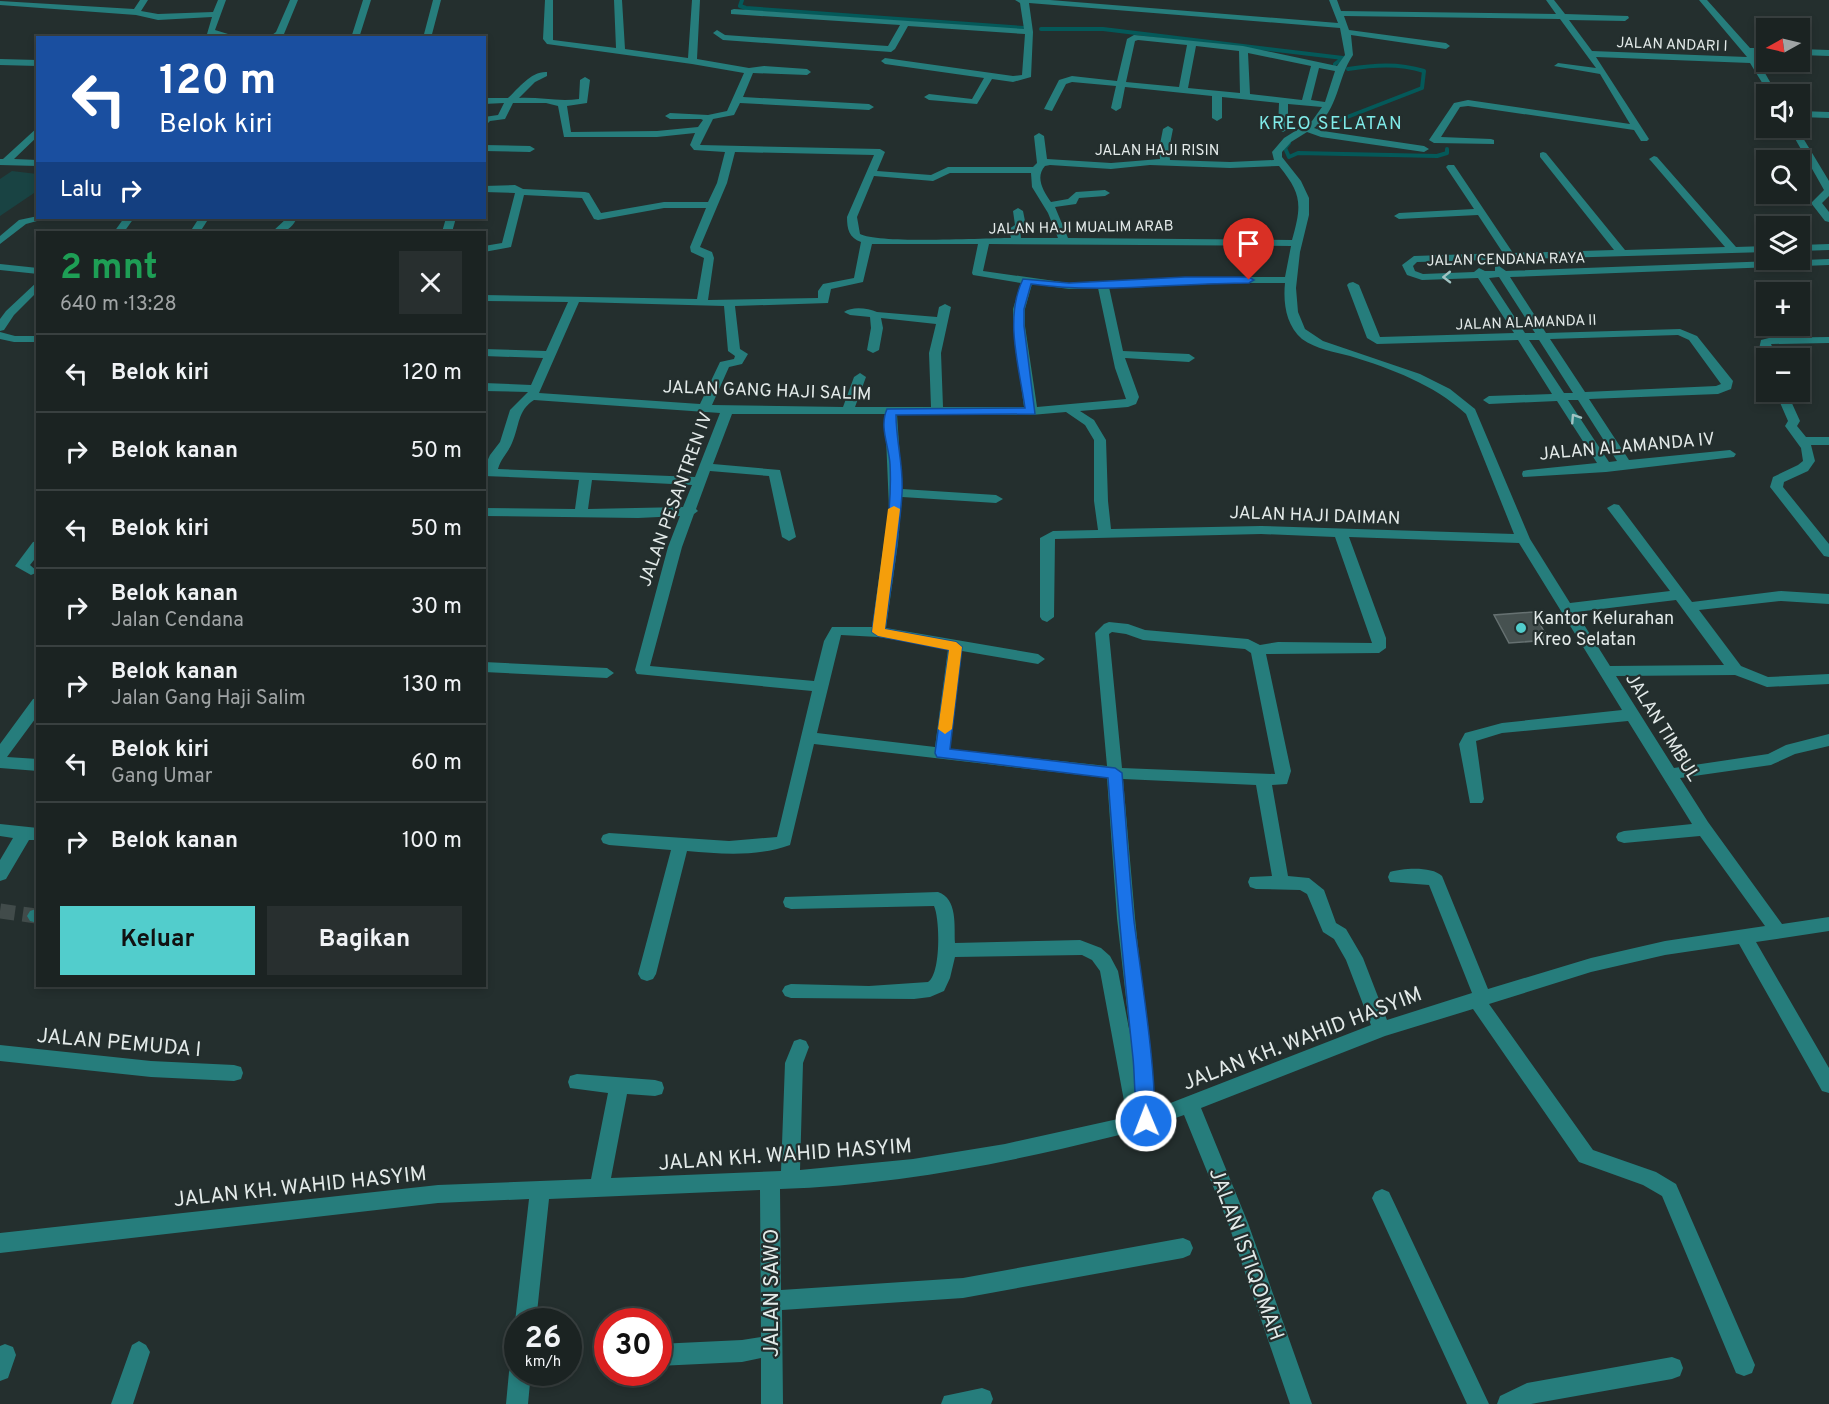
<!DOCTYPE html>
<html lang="id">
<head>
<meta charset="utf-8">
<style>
  body { margin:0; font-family:Overpass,sans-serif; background:#282f2f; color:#f1f3f6; height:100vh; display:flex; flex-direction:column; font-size:22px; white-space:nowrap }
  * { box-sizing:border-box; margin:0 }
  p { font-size:20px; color:#a0a4a5 }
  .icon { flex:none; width:33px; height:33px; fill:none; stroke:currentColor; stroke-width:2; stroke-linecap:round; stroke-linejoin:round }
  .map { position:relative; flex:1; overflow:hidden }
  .side { position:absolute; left:36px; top:231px; width:450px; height:756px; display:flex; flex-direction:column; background:#1b2322; border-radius:0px; box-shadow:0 3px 9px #0003,0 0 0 2px #394040 }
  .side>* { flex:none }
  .top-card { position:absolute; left:36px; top:36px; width:450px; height:183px; border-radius:0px; box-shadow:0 3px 9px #0003,0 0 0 2px #394040; background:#1a4fa0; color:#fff; overflow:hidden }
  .needle { width:39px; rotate:262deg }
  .tools { position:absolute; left:1756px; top:18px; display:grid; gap:12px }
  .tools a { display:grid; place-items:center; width:54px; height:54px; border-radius:0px; background:#1b2322; box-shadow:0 3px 9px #0003,0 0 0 2px #394040; font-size:30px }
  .speed { position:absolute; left:504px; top:1308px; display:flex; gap:12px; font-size:30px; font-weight:700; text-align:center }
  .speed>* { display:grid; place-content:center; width:78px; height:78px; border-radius:50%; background:#1b2322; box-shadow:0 3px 9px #0003,0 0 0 2px #394040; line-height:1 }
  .speed small { font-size:15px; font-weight:400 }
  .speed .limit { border:9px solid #d22; background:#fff; color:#111 }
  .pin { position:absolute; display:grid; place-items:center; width:51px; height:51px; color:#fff; margin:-62px -26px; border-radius:50% 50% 50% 0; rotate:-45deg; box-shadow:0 0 6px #0007 }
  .pin .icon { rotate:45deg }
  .me { position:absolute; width:66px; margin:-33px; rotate:359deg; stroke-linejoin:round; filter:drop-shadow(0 0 4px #0008) }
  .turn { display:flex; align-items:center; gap:21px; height:126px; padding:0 24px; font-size:27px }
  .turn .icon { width:78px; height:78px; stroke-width:2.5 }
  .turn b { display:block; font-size:42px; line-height:51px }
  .then { display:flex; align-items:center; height:57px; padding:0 24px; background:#0003; gap:12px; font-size:22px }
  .round { display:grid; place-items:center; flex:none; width:63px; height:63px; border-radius:0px; background:#282f2f }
  .overview { display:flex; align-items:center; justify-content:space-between; height:102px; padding:0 24px }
  h1 { font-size:36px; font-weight:700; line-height:45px; color:#1e9e55 }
  .primary-button { display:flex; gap:12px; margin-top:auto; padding:12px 24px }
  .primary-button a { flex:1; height:69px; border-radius:0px; background:#52cdcc; color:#111; font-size:24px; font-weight:700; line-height:69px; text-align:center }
  .primary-button a+a { background:#282f2f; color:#f1f3f6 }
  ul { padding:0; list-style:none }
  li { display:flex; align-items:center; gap:18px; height:78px; padding:0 24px; border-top:2px solid #394040 }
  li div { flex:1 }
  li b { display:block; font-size:22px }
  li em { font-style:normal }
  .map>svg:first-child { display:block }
</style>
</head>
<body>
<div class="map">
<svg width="1829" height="1404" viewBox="0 0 1829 1404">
  <rect width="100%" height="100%" fill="#242f2e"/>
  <path fill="#194343" d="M12,171l25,3v17l-37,25v-37z"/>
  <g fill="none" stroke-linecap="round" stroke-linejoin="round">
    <path stroke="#045959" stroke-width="4" d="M742,0l-2,6 6,2 278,20
      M1041,29h62l240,29 -8,6
      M1319,128l103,-40 2,-17c-26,-8 -50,-6 -76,-2
      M1289,143l-4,5 4,9 9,-4 139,3 10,-3v-4"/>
  </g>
  <path fill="#465150" stroke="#667171" stroke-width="1.5" d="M1533,612l16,28 -40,3 -15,-28z"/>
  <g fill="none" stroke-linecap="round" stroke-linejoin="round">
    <path stroke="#414b4a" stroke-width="15" stroke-dasharray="15 8" stroke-linecap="butt" d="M0,911l36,5"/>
    <path fill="#267d7c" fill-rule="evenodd" d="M140,0h8l-7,11 17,3 55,-2 5,-12h8l-11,30 26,8h-18l-16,-4 5,-17 -54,3 -22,-5 -136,-10v-4l134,8z
      M290,0h8l-14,34 -4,4h-12l8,-6z
      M363,0h8l-12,38h-8z
      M433,0h8l-10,38h-8z
      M545,0h8v40l63,8 -2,-48h8l3,49 63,9 4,-58h8l-3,59 52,9 15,-2 43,3 4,3 -4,3 -54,-2 -10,24 126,7 5,3 -5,3 -129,-7 -6,12 -21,4 -13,26 180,4 5,3 -8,19 54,4 17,-8h85l4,-4 -3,-27 5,-3 5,3 3,23 64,4 49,-4 -1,-10 4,-20 5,-3 5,3 -4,20 1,11 60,2 44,-2 -2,-8 12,-14 16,-10 1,-3 11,-4 10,-14 -34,-3v25l-5,3 -5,-3 1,-26 -57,-6v21l-5,3 -5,-3v-22l-87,-9 -4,21 -5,3 -5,-3 5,-22 -44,-4 -6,2 -14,27 -8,-2 15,-29 13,-4 45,5 10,-42 7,-4 109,11 94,20 8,-11 -5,-27 -311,-25 4,29 -2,45 -18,5 -21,-3 -15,25 -48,-4 -5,-3 5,-3 43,5 12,-21 -99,-14 -4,-3 4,-3 128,18 9,-1 3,-41 -117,-8 -13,23 -4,3 -168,-12 -10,-7 4,-3 8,5 163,11 12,-21 -169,-11v-4l3,-1 290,20 -4,-26 -5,-3h35l288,23 -9,-23h8l4,11 215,3 -10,-14h8l11,14 63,2 1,2 -4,3 -56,-1 23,31 155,6 -48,-57h8l43,48h17v6h-13l23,40h-8l-19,-31 -154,-6 53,82 -2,2h-6l-7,-11 -166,-24 -8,1 -19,30 50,2 3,1v4l-60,-1 -5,-3 25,-37 14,-3 162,24 -30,-50 -46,-8 4,-3 38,5 -36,-49 -216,-3 5,14 97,13 4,3 -4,3 -95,-14 2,20c-16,23 -14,55 -39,73l9,3 101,15 5,3 -5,3 -103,-15 -14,-5 -16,10 -9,10v5l19,24 8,17v17l-9,37 -4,36 2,24 7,17 18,12 97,33 30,15 25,20 55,130 40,64 100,-12 -63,-83 7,-4 5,1 73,97 89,-11 48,3v10l-48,-3 -82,9 42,56 27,11 61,-3v10l-62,3 -32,-12 -119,1 58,92 94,-14 18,-9 43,-11v12l-34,8 -24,11 -91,13 28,44 74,102 47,-7v14l-73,11 73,126v25l-7,-2 -83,-147 -74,11 -74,17 -102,32 104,146 63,22 20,12 79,181 -3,8 -8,3 -8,-3 -74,-177 -19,-11 -64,-23 -106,-153 -88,27 -184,72 47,115 64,181h-22l-62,-181 -44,-108c-40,15 -81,24 -123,34 -92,21 -187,37 -281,40l1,101 182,-12 220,-40 7,3 3,7 -3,7 -7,3 -220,40 -181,12 1,94h-22v-46l-19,4 -84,4v-22l84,-4 19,-3 -1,-147 -211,9 -13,123h-18v7l-3,-7 14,-123 -91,4 -438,50v-20l438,-48 153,-6 17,-86 -38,-5 -2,-6 2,-6 7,-2 78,6 7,2 2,6 -2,6 -7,2 -28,-2 -16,84 170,-7 4,-108 9,-22 6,-2 6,2 3,6 -6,16 -3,107 113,-11 92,-15 122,-27 -27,-146 -8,-11 -10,-5 -127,2 -5,21 -6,13 -14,6 -16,2 -123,-1 -6,-2 -3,-5 3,-5 6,-2 78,2 59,-4c13,-8 12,-63 6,-76l-143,3 -6,-2 -2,-5 2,-5 153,-5c20,7 16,34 17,51l125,-3 21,8 9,8 8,15 12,63 -13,-116 -10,-140 -293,-34 -24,101c-33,12 -69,9 -103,6l-31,123 -3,5 -6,2 -6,-2 -3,-5 33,-124 -62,-5 -6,-2 -2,-4 2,-4 6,-2 120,8 48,-4 35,-146 -175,-17 -2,-4 33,-123 12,-31 -42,2 -154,-2v-8l91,1 4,-29 -95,-4v-8l6,-13 10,-13 10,-32 18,-18 -44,-1v-8l47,2 12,-27 -59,-2v-7l62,2 22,-49 -84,-1v-6l213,4 7,-41 -13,-6 -1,-5 16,-39h-42l-66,12 -4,-1 -12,-21 -58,-3 -13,52 -27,5v-6l18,-3 13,-50 -31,-1v-6l31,-1 8,4 62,3 4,1 12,20 63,-11h44l9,-19 8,-31 -31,-2 -4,-5 5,-12 -38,4h-93l-6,-31 -12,-3h-33l-8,16 -15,2 -6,6v-10l14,-2 6,-12 -20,1v-6h24c11,-10 23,-27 39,-26v4l-12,6 -16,16c21,-1 40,4 60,1l1,-19 5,-3 5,3 -3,23 -20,3 4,26 86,-1 41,-4 5,-7 -2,-1h-31l-5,-3 5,-3 38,2 19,-4 17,-38 -52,-9 -145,-20 -4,-5zM1138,40l49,5 -8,42 -53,-5 9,-41zM1196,46l43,5 1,42 -52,-5zM1248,53l63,13 -9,34 -52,-6zM1319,68l16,3 -10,31 -14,-2zM735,152l139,3 -27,62c0,12 2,21 14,25l-7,36 -31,6 -5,7v7l-110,2 6,-42 -2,-6 -12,-5 27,-64zM1050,165l61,4 39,-4 80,3 49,-2c23,28 23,39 13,74l-224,-2 -13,-31 21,-3 3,-6 26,-2 5,-3 -5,-3 -29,2 -8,7 -17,3c-8,-11 -16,-25 -6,-36zM950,173h81l1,14 16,26 10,25h-37l-1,-8 6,-4 -3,-15 -5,-3 -5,3 2,14 -6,4 2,9c-28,0 -132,6 -151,-4l-3,-17 17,-41 59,5zM872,244h106l-6,29 1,2 48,8 -8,26v17l11,81h-81l-2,-54 10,-46 -6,-3 -6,3 -2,10 -60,-5c-9,-4 -25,-6 -33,0l6,3 20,2 1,11 -4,22 6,3 6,-3 4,-22 -2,-10 55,6 -7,29 2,54h-76l11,-30 -6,-4 -6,4 -11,30 -131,-2 17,-38 13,-3 6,-10 -8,-5 -5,-43 93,-3 3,-14 32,-7zM989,244l302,2 -6,31h-100l-116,6 -86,-12zM1185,283h100c-2,20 1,42 17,56 14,10 32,13 48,17 42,13 83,28 116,58l48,120 -253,-8 -150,3 -3,-28 -2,-61 -12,-20 -14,-9 48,-4 8,-3 3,-7 -14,-39 64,4 6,-4 -6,-4 -66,-3 -14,-64zM1032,284l37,5 29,-1 17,80 11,31 -89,8 -12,-81v-17zM579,302l145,4 4,45 7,5 -1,3 -14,3 -20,42 -161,-11zM534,400l186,13 -25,64 -197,-8c3,-11 10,-16 14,-26 8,-18 5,-32 22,-43zM1066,412l19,13 9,15v61l4,29 -45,1 -13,7v79l2,3 5,2 7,-5 1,-78 206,-5 74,3 37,106 -94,-1 -18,3 -12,-6 -103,-9 -17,-6 -19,-2 -5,2 -9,9 12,133 -157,-17 12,-98 76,13 7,-5 -7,-5 -152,-26 12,-85 4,-46 94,6 7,-4 -7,-4 -94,-6 -5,-75 134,1zM732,414h153l4,94 -17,119h-40l-8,14 -10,40 -164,-15 32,-119 12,-33 4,-3 -2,-2 14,-38 59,5 13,61 7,4 7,-4 -16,-67 -67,-6zM592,480l100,5 -9,22 -95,2zM1349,537l170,6 103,167 -120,13 -37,10 -6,11 11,59h12l2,-4 -8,-58 26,-8 126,-12 64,103 -68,7 -6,2 -2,4 2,4 6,2 76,-7 65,90 -100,15 -74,17 -103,31 -46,-113c-10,-10 -39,-8 -52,-4l-2,5 2,5 39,3 43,108 -85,27 -24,-62 -17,-29 -10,-6 -12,-33 -15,-12 -21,-2 -16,-91 15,-1 4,-13 -25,-117 113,-1 7,-5v-10zM1676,600l48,65 -114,1 -34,-54zM1112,632l14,2 17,6 102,9 6,4 24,121 -153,-6 -13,-134zM841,635l37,2 70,12 -13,98 -118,-14zM1123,779l133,6 16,91 -22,1 -2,5 2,5 6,2 44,1 7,4 16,38 11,7 12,21 25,65 -216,84 -20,-191z
      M1800,49l29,1v6l-29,-1z
      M0,59l38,1v6l-38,-1z
      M1800,111l29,1v6l-29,-1z
      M38,127v9l-24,23 24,1v6l-38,-1v-6h3z
      M1789,128h8l32,53v15l-7,7 7,9v10l-4,-1 -14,-18 13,-13z
      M484,145l46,1 5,3 -5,3 -46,-1z
      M1543,152l3,1 79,97 100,-3 -74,-86 -2,-2 5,-3 3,1 79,90 31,-1v6l-350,10 -4,4 2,5 8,3 51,-2 5,-4 6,3h10v-4l4,-1 7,5 323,-12v6l-319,12 36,56 134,-4 17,7 36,45 -2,8 -13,5 -129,5 40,61 101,-10 6,4 -2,3 -128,15 -83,5 -1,-3 1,-3 5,-1 69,-7 -40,-62 -68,3 -6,-4 6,-4 63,-2 -34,-54 -141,4 -10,-6 -20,-53 2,-2 4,-1 6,3 21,52 134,-4 -36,-55 -56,2 -15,-5 -5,-10 12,-9 89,-3 -25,-38 -79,4 -5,-3 5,-3 75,-4 -28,-42 2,-2h6l59,88 101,-3 -74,-93v-4zM1499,277l36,56h-10l-36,-55zM1678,335l11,5 32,44 -5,2 -131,6 -35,-53zM1529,340h10l34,53h-9zM1568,400h10l39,61 -8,1z
      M38,216l10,2 -22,6 -26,20v-8l19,-16z
      M124,218h10l-10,14h-10z
      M199,218h10l-9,14h-10z
      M287,218h10c-6,12 -12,14 -25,14z
      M446,218h10l-4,14h-10z
      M1829,244v6l-29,1v-6z
      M0,264l38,4v6l-38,-4z
      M38,281v10l-24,24 -10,15 -4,1v-12l6,-8z
      M0,332l15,4h23v6h-24l-14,-3z
      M1829,337v6l-58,1 6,14h-10v3l-8,-12 2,-9 8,-2z
      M1785,392h13l-8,7 10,22 -3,5 9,11h23v8h-18l4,16 -7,10 -24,11 -1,5 46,57v13l-5,-1 -54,-69 3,-10 25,-12 5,-4 -2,-13 -16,-22 3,-5 -10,-23z
      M38,541v14l-8,10 8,7 -7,3 -16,-9 18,-24z
      M484,662l123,6 7,5 -7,5 -123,-6z
      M38,698v17l-31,42 31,2v12l-38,-3v-24l33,-45z
      M0,824l38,4v12h-9l-23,39 -6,2v-21l13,-22 -13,-2z
      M36,909h2v14l-8,-2 -3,-5 3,-5z
      M0,1045l151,16 83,4 7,2 2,6 -2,6 -7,2 -83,-4 -151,-16z
      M1382,1189l7,3 100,212h-22l-95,-206 3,-6z
      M139,1341l7,4 4,7 -17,52h-22l21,-59z
      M5,1344l8,3 3,8 -8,23 -8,3v-35z
      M1672,1357l8,3 3,8 -3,8 -8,3 -141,25h-34l3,-8 27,-13z
      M518,1362v10h13l-3,32h-22l3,-32 3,-8z
      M982,1388l8,3 3,8 -2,5h-50l3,-8z"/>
  </g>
  <defs><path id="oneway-chevron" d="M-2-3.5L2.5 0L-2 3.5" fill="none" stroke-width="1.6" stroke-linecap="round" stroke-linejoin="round" transform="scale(1.5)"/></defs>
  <g stroke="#a1c4c3">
    <use href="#oneway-chevron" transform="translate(1447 277) rotate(179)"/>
    <use href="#oneway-chevron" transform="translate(1575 418) rotate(-123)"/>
  </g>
  <path fill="#1a73e8" stroke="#114b97" stroke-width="1.5" d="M1185,277h64l5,3 -5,3c-73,0 -147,11 -218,1l-7,25v17l11,88 -139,1c0,27 8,52 6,79 -3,45 -11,90 -17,135l71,13 6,5 -12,102 165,19 7,5c4,49 7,99 12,148 4,34 28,183 18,206l-6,2 -6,-2c-6,-13 -5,-52 -7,-69 -10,-93 -18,-186 -25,-280l-171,-21 -2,-4 14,-103 -71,-14 -6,-4c7,-54 21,-114 18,-168 -1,-18 -11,-37 -3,-55l138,-1c-6,-42 -21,-90 -2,-129l46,4z"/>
  <path fill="#f59e0b" d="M894,506l6,3 -15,120 71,13 6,5 -10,82 -7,5 -7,-5 11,-79 -71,-14 -6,-4 16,-123z"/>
  <circle fill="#52cdcc" stroke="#242f2e" stroke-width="2" cx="1521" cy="628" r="6"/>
  <g text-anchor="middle" stroke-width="4.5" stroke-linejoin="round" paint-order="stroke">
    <g font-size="15" fill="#e3eae9" stroke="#242f2e">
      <text transform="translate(1672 44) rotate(2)" y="5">JALAN ANDARI I</text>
      <text x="1157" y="155">JALAN HAJI RISIN</text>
      <text transform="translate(1081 227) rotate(-1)" y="5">JALAN HAJI MUALIM ARAB</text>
      <text transform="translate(1506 259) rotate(-1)" y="5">JALAN CENDANA RAYA</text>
      <text transform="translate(1526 322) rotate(-2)" y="5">JALAN ALAMANDA II</text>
    </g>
    <g font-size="18" letter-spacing="1.5" fill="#80ecea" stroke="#242f2e">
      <text x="1331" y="129">KREO SELATAN</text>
    </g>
    <g font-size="18" fill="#e3eae9" stroke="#242f2e">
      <text transform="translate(767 390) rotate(2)" y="6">JALAN GANG HAJI SALIM</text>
      <text transform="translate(1627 446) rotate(-5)" y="6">JALAN ALAMANDA IV</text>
      <text transform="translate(675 499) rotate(-70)" y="6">JALAN PESANTREN IV</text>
      <text transform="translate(1315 515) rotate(2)" y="6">JALAN HAJI DAIMAN</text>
      <text transform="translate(1663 727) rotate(58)" y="6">JALAN TIMBUL</text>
    </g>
    <g font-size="18" fill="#e3eae9" stroke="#242f2e" text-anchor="start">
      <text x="1533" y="624">Kantor Kelurahan<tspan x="1533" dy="21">Kreo Selatan</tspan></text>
    </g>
    <g font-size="21" fill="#e3eae9" stroke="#242f2e">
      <text transform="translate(1302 1038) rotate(-21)" y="7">JALAN KH. WAHID HASYIM</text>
      <text transform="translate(119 1042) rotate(5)" y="7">JALAN PEMUDA I</text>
      <text transform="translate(785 1154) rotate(-4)" y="7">JALAN KH. WAHID HASYIM</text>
      <text transform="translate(300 1186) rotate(-6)" y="7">JALAN KH. WAHID HASYIM</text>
      <text transform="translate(1247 1254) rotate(70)" y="7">JALAN ISTIQOMAH</text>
      <text transform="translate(771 1293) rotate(-90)" y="7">JALAN SAWO</text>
    </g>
  </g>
</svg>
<div class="tools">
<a><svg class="needle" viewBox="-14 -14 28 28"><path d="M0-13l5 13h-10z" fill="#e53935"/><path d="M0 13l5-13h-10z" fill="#a0a4a5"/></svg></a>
<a><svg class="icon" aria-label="sound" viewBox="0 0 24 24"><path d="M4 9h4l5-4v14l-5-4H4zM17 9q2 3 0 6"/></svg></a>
<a><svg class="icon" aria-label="search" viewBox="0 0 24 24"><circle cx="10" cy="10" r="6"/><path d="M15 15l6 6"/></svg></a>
<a><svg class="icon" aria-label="layers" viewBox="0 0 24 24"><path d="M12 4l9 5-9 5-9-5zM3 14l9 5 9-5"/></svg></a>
<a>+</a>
<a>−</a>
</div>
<div class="speed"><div>26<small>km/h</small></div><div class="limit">30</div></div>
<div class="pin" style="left:1249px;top:280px;background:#d93025"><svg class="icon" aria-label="arrive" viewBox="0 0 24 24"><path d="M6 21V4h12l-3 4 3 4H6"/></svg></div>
<svg class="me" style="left:1146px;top:1121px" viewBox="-20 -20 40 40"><circle r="17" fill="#1a73e8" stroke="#fff" stroke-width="3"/><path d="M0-11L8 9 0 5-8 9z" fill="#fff"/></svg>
<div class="top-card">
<div class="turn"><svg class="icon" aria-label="left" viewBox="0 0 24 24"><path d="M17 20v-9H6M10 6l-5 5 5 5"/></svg><div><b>120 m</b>Belok kiri</div></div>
<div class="then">Lalu<svg class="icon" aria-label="right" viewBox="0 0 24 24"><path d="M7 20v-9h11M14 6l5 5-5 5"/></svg></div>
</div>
<section class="side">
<div class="overview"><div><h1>2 mnt</h1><p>640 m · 13:28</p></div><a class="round"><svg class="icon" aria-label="close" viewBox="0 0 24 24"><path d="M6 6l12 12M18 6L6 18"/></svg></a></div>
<ul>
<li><svg class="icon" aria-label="left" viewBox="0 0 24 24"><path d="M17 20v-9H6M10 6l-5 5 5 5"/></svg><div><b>Belok kiri</b></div><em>120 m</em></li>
<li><svg class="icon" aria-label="right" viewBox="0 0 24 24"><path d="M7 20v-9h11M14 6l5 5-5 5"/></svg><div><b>Belok kanan</b></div><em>50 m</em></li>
<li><svg class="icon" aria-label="left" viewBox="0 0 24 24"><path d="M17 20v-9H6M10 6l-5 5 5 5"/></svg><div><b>Belok kiri</b></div><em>50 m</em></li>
<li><svg class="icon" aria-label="right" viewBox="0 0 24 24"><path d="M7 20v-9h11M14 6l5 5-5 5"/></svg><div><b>Belok kanan</b><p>Jalan Cendana</p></div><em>30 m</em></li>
<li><svg class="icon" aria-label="right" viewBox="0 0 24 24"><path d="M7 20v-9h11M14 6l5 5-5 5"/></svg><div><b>Belok kanan</b><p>Jalan Gang Haji Salim</p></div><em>130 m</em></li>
<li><svg class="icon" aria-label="left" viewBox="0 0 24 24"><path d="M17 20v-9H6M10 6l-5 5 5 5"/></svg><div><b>Belok kiri</b><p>Gang Umar</p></div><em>60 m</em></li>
<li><svg class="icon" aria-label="right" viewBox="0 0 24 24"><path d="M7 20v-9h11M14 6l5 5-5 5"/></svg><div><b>Belok kanan</b></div><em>100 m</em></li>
</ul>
<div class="primary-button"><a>Keluar</a><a>Bagikan</a></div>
</section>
</div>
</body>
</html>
